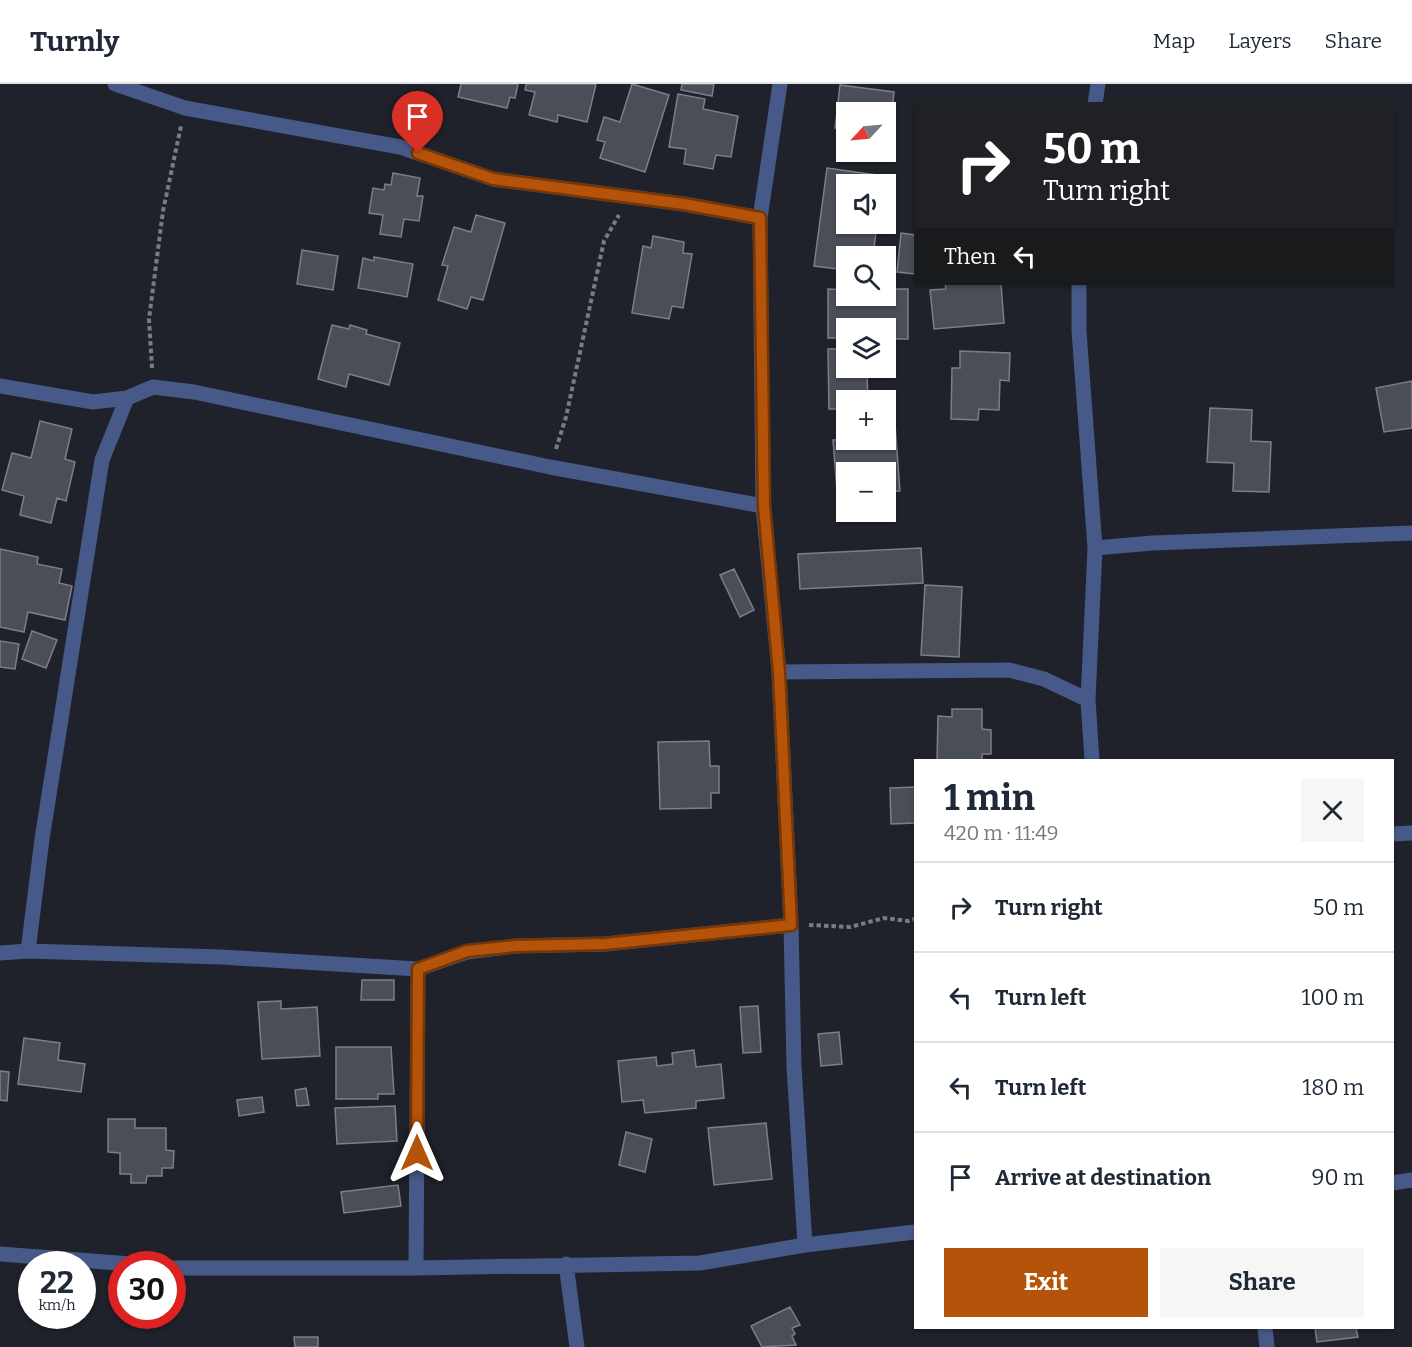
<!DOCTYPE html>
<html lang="en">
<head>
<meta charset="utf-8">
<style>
  body { margin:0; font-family:Bitter,serif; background:#f6f6f7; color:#1f2937; height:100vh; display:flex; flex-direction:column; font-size:22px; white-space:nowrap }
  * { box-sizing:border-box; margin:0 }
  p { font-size:20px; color:#747a83 }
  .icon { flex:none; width:33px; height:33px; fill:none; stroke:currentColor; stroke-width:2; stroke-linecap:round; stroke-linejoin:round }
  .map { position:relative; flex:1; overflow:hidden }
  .side { position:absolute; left:914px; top:675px; width:480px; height:570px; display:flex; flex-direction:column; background:#fff; border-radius:0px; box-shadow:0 2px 4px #0004 }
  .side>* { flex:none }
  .banner { position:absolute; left:914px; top:18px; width:480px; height:183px; border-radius:0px; box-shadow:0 2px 4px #0004; background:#202124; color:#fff; overflow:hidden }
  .needle { width:39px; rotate:244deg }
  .controls { position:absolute; left:836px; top:18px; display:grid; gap:12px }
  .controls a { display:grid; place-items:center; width:60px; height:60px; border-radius:0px; background:#fff; box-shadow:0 2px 4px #0004; font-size:30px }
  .speed { position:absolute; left:18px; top:1167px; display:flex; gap:12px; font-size:30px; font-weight:700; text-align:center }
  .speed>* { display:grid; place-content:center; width:78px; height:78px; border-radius:50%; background:#fff; box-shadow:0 2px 4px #0004; line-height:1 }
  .speed small { font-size:15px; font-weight:400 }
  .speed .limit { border:9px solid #d22; background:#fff; color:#111 }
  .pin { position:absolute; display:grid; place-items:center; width:51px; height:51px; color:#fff; margin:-62px -26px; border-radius:50% 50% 50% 0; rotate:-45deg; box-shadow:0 0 6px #0007 }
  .pin .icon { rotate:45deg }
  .me { position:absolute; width:66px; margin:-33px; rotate:0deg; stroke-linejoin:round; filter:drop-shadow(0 0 4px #0008) }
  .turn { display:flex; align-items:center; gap:21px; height:126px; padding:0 30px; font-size:27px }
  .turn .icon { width:78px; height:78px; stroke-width:2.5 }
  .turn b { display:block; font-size:42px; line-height:51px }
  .then { display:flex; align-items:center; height:57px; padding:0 30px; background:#0003; gap:12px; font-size:22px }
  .round { display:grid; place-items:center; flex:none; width:63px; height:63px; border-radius:0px; background:#f6f6f7 }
  .summary { display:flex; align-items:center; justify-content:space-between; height:102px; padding:0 30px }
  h1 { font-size:36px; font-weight:700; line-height:45px }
  .action { display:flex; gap:12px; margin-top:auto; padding:12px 30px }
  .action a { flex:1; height:69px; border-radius:0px; background:#b45309; color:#fff; font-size:24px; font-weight:700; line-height:69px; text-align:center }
  .action a+a { background:#f6f6f7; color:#1f2937 }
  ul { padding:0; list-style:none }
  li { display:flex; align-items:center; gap:18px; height:90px; padding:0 30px; border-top:2px solid #e0e1e3 }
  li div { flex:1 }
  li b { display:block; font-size:22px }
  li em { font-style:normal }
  header { display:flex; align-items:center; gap:36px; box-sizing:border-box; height:84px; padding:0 30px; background:#fff; border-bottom:2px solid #e0e1e3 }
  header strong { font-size:28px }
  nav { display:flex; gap:33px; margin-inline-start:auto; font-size:21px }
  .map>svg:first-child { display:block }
</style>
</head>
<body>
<header>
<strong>Turnly</strong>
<nav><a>Map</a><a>Layers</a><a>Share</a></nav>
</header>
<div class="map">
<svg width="1412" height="1263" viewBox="0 0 1412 1263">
  <rect width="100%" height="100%" fill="#1f222a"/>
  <path fill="#4a4e57" stroke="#7a7f89" stroke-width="1.5" d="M461,0h57l-3,14 -5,-1 -3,11 -49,-11z
    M526,0h70l-9,38 -29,-7 -1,7 -28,-7 6,-23 -10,-2z
    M632,0l37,11 -24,77 -45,-14 5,-16 -8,-2 7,-23 16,5z
    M682,0h32l-2,12 -31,-6z
    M840,1l54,7 -6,58h-3v-38h-39v17l-11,-1z
    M678,10l27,5 -2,10 35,7 -7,41 -15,-2 -3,14 -29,-5 2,-15 -17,-2z
    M827,84l56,8 -1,8h-36v40h31l-4,32 -15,-2 -1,2h-11v14l-32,-4z
    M393,89l27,5 -3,18h6l-4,25 -15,-2 -3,18 -21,-3 3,-19 -14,-2 4,-25 11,2 1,-6 6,1z
    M476,131l29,8 -22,77 -12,-3 -4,12 -29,-9 10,-34 -6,-1 12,-38 17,5z
    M901,149l14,2v39l-18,-2z
    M653,152l31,6 -1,11 9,1 -9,54 -11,-2 -3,13 -37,-6 11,-67 8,2z
    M302,166l36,6 -5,34 -36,-6z
    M374,173l39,7 -6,33 -49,-9 5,-30 11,3z
    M945,200h56l3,39 -70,6 -4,-39 16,-1z
    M828,205l18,1v6h39v-7h23v50h-23v-11h-39v10h-18z
    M332,241l17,4 1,-4 17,5 -1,4 34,9 -11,42 -40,-11 -3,13 -28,-8z
    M828,265h18v19h27l1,7h-7l1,25h-22v9h-17z
    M960,267l50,2 -1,28 -9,-1 -1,30 -20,-1 -1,11 -27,-1 1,-51h8z
    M1412,297v47l-28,4 -8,-44z
    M1210,324l42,2 -1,31 20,1 -2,50 -36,-1 1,-28 -27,-1z
    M40,337l32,8 -7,30 10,3 -9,39 -9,-3 -6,25 -31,-8 4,-19 -22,-6 10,-37 19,5z
    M895,340l5,67 -15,1v-20h-39v33h-8l-5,-65h52v-15z
    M921,464l2,35 -123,6 -2,-35z
    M0,465l38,8 -1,7 25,5 -3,14 13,3 -7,34 -37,-8 -4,20 -24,-5z
    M734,485l20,41 -14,7 -20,-42z
    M925,501l37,2 -3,70 -38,-2z
    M32,547l25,9 -11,28 -24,-9z
    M0,557l19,3 -4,25 -15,-2z
    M952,625h30v20l9,1v24h-9v6h-45l1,-44 14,1z
    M709,657l1,25h9v27h-8v15l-51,1 -2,-67z
    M915,703v36l-24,1 -1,-36z
    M362,896h32v20h-33z
    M281,917v8l36,-2 3,49 -58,3 -4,-57z
    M758,922l3,46 -18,1 -3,-46z
    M839,948l3,32 -21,2 -3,-32z
    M24,954l36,5 -2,17 27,4 -4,28 -63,-8z
    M336,963h55l3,47h-16v5h-42z
    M694,966l2,17 25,-3 3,34 -28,3v7l-51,5 -2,-13 -21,2 -4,-41 38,-4 1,9 16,-2 -1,-11z
    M0,987l9,1 -2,29 -7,-1z
    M306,1004l3,17 -12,1 -2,-16z
    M262,1013l2,15 -25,4 -2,-16z
    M395,1022l2,35 -60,3 -2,-36z
    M108,1035h27v9h31v22l8,1 -1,17h-11v8h-15l-1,7h-15v-9h-11v-21l-12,-1z
    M766,1039l6,56 -58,6 -6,-57z
    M626,1048l26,7 -7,33 -26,-7z
    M398,1101l3,21 -57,7 -3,-21z
    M790,1223l10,18 -8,3 3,6 -3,2 4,9 -34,2 -11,-21z
    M1315,1244h41l2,9 -41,5z
    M294,1253h24v10h-23z"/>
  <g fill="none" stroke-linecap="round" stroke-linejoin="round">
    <path stroke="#797c83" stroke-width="4" stroke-dasharray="4.5 3" stroke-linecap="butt" d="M152,284l-3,-49 14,-108 18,-85
      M556,365l10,-32 38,-176 15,-26
      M809,841l41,2 34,-9 24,3 7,-2"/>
    <path stroke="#475988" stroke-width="15" d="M115,0l70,24 215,39 93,32 191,25 76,14
      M780,0l-20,134 3,288 16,166 12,253 3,141 11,179
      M1095,20l3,-20
      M1079,200v47l16,217 -7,152 4,60
      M0,302l93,16 34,-4 26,-11 41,5 356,75 213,39
      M1095,464l58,-5 259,-10
      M779,588l230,-2 35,9 44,21
      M1392,750l20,-1
      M28,867l14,-112 60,-379 25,-62
      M0,869l28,-2 193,6 197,12 49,-17 49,-6 89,-2 186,-19
      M1392,1099l20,-3
      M0,1170l131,10
      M566,1180l11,83
      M172,1184h244l284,-5 105,-18 110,-13
      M416,1184l2,-299
      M1265,1244l2,19"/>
  </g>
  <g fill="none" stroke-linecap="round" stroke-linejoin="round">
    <defs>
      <path id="route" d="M417,1069l1,-184 49,-18 49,-5 89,-2 186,-19 -12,-253 -15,-166 -4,-288 -76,-14 -191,-25 -75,-26"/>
    </defs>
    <use href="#route" stroke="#753606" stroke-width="15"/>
    <use href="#route" stroke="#b45309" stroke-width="10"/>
  </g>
</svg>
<div class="controls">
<a><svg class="needle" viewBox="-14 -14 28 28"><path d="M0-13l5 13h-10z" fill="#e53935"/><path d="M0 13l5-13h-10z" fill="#747a83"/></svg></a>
<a><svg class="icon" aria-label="sound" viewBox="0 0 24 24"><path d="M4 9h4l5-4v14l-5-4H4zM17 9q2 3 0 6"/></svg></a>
<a><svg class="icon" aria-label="search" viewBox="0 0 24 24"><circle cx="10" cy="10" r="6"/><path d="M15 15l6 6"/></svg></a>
<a><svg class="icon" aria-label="layers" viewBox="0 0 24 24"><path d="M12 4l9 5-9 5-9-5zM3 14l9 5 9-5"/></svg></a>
<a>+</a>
<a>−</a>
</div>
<div class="speed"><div>22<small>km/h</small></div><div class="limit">30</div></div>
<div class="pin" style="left:418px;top:69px;background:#d93025"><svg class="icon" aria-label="arrive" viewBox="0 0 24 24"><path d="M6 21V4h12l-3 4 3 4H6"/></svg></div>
<svg class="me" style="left:417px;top:1069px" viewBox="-20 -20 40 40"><path d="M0-17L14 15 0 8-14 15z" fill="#b45309" stroke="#fff" stroke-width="4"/></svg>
<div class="banner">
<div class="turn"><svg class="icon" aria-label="right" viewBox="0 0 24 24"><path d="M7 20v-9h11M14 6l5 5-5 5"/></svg><div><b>50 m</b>Turn right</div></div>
<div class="then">Then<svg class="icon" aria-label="left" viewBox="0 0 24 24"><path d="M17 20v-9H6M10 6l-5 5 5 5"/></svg></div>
</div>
<section class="side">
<div class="summary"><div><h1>1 min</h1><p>420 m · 11:49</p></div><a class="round"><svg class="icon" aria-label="close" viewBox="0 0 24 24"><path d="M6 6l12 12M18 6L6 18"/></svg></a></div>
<ul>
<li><svg class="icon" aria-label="right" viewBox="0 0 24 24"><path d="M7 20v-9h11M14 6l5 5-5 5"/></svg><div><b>Turn right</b></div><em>50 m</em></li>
<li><svg class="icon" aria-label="left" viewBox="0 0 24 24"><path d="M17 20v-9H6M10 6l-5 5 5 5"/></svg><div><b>Turn left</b></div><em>100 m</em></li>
<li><svg class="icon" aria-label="left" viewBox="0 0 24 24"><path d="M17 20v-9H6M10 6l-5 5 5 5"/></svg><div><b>Turn left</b></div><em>180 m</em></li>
<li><svg class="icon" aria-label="arrive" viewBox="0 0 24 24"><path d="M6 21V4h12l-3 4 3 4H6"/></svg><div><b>Arrive at destination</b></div><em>90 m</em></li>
</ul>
<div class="action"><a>Exit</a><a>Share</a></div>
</section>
</div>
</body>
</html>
